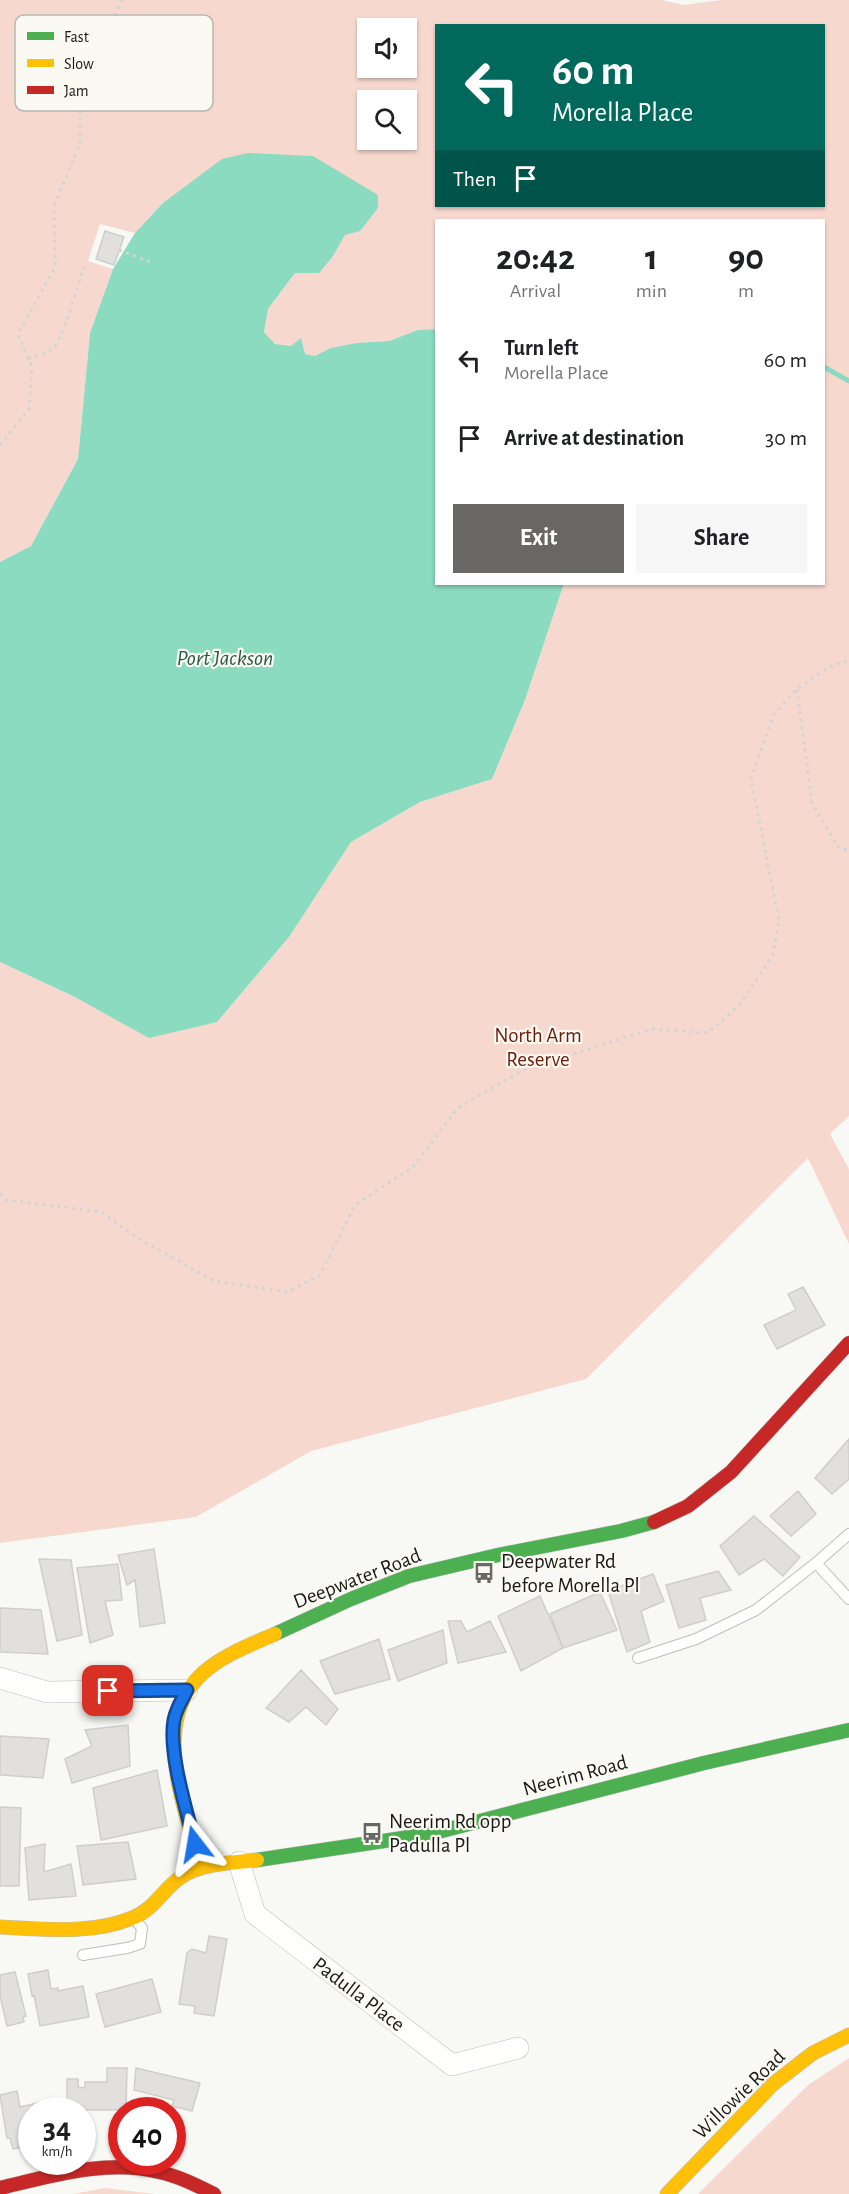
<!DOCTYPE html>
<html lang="en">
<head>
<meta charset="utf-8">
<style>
  body { margin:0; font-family:"Alegreya Sans",sans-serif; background:#f6f6f6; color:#202124; height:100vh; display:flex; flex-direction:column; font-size:22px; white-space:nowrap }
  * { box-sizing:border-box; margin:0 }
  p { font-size:20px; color:#757577 }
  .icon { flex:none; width:33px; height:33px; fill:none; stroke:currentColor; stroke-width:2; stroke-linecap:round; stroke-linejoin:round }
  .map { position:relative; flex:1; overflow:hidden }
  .panel { position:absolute; left:435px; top:219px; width:390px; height:366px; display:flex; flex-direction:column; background:#fff; border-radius:0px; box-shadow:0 2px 4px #0004 }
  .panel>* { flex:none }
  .banner { position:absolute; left:435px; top:24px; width:390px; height:183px; border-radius:0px; box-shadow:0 2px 4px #0004; background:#00695c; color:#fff; overflow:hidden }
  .fabs { position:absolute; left:357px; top:18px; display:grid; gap:12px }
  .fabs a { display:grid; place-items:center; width:60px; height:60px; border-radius:0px; background:#fff; box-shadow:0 2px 4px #0004; font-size:30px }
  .speed { position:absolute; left:18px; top:2097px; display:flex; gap:12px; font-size:30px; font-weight:700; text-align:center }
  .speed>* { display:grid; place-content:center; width:78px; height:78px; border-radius:50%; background:#fff; box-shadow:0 2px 4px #0004; line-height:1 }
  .speed small { font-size:15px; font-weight:400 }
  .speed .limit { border:9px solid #d22; background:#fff; color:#111 }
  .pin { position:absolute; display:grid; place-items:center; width:51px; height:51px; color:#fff; margin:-26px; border-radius:12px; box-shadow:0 3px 9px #0006 }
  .me { position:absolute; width:66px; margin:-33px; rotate:346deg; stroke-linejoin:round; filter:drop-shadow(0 0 4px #0008) }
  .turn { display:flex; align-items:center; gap:21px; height:126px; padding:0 18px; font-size:27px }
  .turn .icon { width:78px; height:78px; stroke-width:2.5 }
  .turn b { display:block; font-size:42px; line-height:51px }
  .then { display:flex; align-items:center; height:57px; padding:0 18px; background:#0003; gap:12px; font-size:22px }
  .eta { display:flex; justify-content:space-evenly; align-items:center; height:102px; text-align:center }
  .eta b { font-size:36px; font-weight:600; line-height:42px }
  .primary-button { display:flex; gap:12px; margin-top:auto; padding:12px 18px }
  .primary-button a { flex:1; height:69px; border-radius:0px; background:#686764; color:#fff; font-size:24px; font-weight:600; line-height:69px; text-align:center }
  .primary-button a+a { background:#f6f6f6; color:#202124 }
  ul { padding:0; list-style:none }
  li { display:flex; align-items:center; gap:18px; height:78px; padding:0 18px }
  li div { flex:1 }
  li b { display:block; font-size:22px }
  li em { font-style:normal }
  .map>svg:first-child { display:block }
</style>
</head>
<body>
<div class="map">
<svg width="849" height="2194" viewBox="0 0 849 2194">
  <rect width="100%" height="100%" fill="#f8f8f4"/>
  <path fill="#f7d8cf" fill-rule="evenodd" d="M0,0h662l21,5 39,-5h127v1116l-19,18 19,35v75l-41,-86 -222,221 -275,72 -115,66 -196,26v-581l75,35 142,25 72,-85 62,-95 69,-40 72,-23 33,-79 38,-116h261v-364h-388v109l-18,1 -29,11 -33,2 -24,5 -17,8 -10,-2 -14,-8 -16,-2 -11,-12 4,-23 27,-36 38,-17 12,-21 -182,-32 -28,30 -35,-9 -12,37 25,8 -23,64 -12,126 -47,87 -31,16zM436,26h388v180h-388zM368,28h38v40h-38zM368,100h38v40h-38z
    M849,2058v136h-151l110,-109z
    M105,2188l50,6h-82z"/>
  <path fill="#8adbbf" d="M248,153l65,3 65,39v13l-18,23 -15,4 -12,21 -14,17h-24l-27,36 -4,23 11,12 16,2 10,-8 4,16 10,2 16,-8 25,-5 33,-2 29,-11 18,-1v255h127v2l-38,114 -33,79 -72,23 -69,40 -62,95 -72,85 -68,16 -74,-41 -75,-35v-400l31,-16 47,-87 12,-126 23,-64 22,-36 28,-30 59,-44z"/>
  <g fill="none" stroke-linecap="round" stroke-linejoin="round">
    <path stroke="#8adbbf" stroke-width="5" d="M824,367l25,14"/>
  </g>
  <path fill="#e1e0dd" stroke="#cfcecb" stroke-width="1.5" d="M105,231l19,6 -10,28 -18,-6z
    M803,1287l22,38 -48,24 -13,-24 32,-15 -8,-16z
    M849,1439v40l-17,15 -17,-16z
    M798,1491l18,23 -25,22 -21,-20z
    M754,1516l46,41 -17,19 -19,-17 -25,16 -19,-29z
    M154,1549l11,74 -25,4 -5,-47 -8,5 -9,-30z
    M39,1559l32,1 11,75 -25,6z
    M118,1564l4,36 -17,1 8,34 -23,8 -13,-75z
    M718,1571l13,19 -31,8 6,22 -27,8 -13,-43z
    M653,1574l11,27 -23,10 9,31 -23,10 -19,-61z
    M600,1592l17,38 -54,18 -13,-34z
    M540,1596l23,52 -42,23 -23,-55z
    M0,1608l41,2 7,44 -48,-2z
    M448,1621h13l6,11 23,-11 16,31 -48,11z
    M443,1630l4,33 -49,18 -10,-31z
    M379,1639l11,40 -55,15 -15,-33z
    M301,1670l37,39 -12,16 -20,-18 -17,15 -23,-14z
    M128,1725l2,41 -58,17 -7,-24 27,-13 -7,-16z
    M0,1736l49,3 -6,39 -43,-3z
    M157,1770l10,56 -66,14 -8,-52z
    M0,1807l21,1 -2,78h-19z
    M128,1842l8,37 -53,6 -6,-39z
    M45,1844l-1,28 27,-8 5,32 -47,4 -4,-52z
    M209,1936l18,3 -13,77 -20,-3 1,-7 -16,-2 8,-51 5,-4 14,4z
    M48,1970l3,19 7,-1v3l25,-5 6,31 -49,9 -6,-31 -2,1 -4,-22z
    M15,1972l11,44 -3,1 1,5 -17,4 -7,-30v-21z
    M152,1979l9,33 -56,15 -9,-33z
    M107,2068h20l-1,42h-53v-3l-6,-1v-27h11v8l7,1v-6h22z
    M136,2068l64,15 -8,28 -20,-5 2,-6 -40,-10z
    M17,2091l3,16 36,-8 3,11h-27v35l-19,4 -3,-11h-3l-7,-43z"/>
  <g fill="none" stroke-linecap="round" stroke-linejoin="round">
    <defs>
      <path id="lane" d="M849,1534l-33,29 33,36
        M638,1658l58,-19 60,-29 60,-47
        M83,1955l44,-7 13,-4 2,-16 -6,-7"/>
      <path id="street" d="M0,1678l47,14 140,-2
        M239,1862l16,52 197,151 66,-17"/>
      <path id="fast" d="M275,1634l76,-35 58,-23 89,-21 123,-24 33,-9
        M257,1860l173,-26 274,-71 145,-33"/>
      <path id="slow" d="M201,1868c-15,-59 -53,-146 2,-195 20,-18 47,-28 72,-39
        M0,1927c44,2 91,8 132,-9 22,-8 31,-29 49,-41 21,-14 51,-14 76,-17
        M667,2194l106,-110 40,-31 36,-18"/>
      <path id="jam" d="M654,1522l34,-16 43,-34 118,-129
        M0,2188c51,-12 106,-29 159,-16 19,4 37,13 55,22"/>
    </defs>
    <use href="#lane" stroke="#bebebb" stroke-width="12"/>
    <use href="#street" stroke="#bebebb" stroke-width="22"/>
    <use href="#fast" stroke="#bebebb" stroke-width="15"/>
    <use href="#slow" stroke="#bebebb" stroke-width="15"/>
    <use href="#jam" stroke="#bebebb" stroke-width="15"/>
    <path stroke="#d4d4d4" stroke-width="3" stroke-dasharray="3 4.5" stroke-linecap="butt" d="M119,250l34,13
      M28,359c9,-3 19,-5 26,-12 10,-11 24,-63 30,-80
      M0,445l29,-36 3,-42 -14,-33 37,-67 -1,-61 26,-62v-53l42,-91
      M797,689l15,115 27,44 10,2
      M0,1194l7,6 94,12 37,26 76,43 73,11 33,-17 35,-70 58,-38 45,-59 65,-38 129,-41 56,4 32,-29 33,-49 6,-35 -28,-141 22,-63 24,-27 30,-21 22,-8"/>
    <use href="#lane" stroke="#fefefd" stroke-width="10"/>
    <use href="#street" stroke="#fefefd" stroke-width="21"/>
    <use href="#fast" stroke="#4caf50" stroke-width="14"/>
    <use href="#slow" stroke="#ffc107" stroke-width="14"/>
    <use href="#jam" stroke="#c62828" stroke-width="14"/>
  </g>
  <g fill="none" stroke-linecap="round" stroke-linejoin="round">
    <defs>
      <path id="route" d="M108,1691l79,-1c-5,10 -11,19 -13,30 -6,32 13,92 21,124"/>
    </defs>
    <use href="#route" stroke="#114b97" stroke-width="15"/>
    <use href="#route" stroke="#1a73e8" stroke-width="10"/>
  </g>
  <defs>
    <symbol id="bus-bare" viewBox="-9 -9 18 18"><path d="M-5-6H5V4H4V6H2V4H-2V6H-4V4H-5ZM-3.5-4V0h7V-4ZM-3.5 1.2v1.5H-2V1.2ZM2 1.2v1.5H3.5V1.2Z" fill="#686764" stroke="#faf9f2" stroke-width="2.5" paint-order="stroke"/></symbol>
  </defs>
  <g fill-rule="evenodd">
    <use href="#bus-bare" x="469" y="1558" width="30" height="30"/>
    <use href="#bus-bare" x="357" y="1818" width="30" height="30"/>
  </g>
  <g text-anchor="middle" stroke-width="4.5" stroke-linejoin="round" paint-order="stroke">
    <g font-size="21" fill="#6e1c0b" stroke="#faf9f2">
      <text x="538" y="1042">North Arm<tspan x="538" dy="24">Reserve</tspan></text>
    </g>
    <g font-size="21" fill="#1a1917" stroke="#faf9f2" text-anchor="start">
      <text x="501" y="1568">Deepwater Rd<tspan x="501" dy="24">before Morella Pl</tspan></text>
      <text x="389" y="1828">Neerim Rd opp<tspan x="389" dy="24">Padulla Pl</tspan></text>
    </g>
    <g font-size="21" fill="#1a1917" stroke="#faf9f2">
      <text transform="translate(357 1578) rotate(-21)" y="7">Deepwater Road</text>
      <text transform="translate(575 1775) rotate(-15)" y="7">Neerim Road</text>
      <text transform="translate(359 1994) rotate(37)" y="7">Padulla Place</text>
      <text transform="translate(739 2094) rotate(-44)" y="7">Willowie Road</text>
    </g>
    <g font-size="22" font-style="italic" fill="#295949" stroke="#faf9f2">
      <text x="225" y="665">Port Jackson</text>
    </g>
  </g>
  <rect x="15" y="15" width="198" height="96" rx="9" fill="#faf9f2" stroke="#b7b6b0" stroke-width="1.5"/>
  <rect x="27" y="32" width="27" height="8" fill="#4caf50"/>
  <rect x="27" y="59" width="27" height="8" fill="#ffc107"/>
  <rect x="27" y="86" width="27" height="8" fill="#c62828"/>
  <g font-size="16" fill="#1a1917">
    <text x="64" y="42">Fast</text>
    <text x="64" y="69">Slow</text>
    <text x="64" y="96">Jam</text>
  </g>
</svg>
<div class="fabs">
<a><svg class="icon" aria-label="sound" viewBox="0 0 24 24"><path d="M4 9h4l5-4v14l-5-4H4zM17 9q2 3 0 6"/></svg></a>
<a><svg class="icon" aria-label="search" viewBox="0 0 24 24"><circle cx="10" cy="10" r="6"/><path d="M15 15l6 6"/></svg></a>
</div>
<div class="speed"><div>34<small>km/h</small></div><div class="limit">40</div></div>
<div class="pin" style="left:108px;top:1691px;background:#d93025"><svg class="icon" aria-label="arrive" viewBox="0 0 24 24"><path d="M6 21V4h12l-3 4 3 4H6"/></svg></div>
<svg class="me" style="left:195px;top:1844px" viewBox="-20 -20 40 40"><path d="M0-17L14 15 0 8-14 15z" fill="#1a73e8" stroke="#fff" stroke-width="4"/></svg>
<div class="banner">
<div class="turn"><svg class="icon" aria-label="left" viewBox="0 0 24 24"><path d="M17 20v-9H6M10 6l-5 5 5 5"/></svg><div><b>60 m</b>Morella Place</div></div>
<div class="then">Then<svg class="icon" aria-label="arrive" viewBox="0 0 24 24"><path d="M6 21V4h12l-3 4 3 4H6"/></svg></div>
</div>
<section class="panel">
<div class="eta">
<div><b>20:42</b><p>Arrival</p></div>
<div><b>1</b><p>min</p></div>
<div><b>90</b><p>m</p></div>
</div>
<ul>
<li><svg class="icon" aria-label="left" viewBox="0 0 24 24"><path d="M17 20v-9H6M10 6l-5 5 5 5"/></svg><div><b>Turn left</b><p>Morella Place</p></div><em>60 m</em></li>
<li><svg class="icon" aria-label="arrive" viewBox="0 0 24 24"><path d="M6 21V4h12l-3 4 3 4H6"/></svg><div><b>Arrive at destination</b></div><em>30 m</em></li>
</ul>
<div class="primary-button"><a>Exit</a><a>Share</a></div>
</section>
</div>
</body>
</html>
